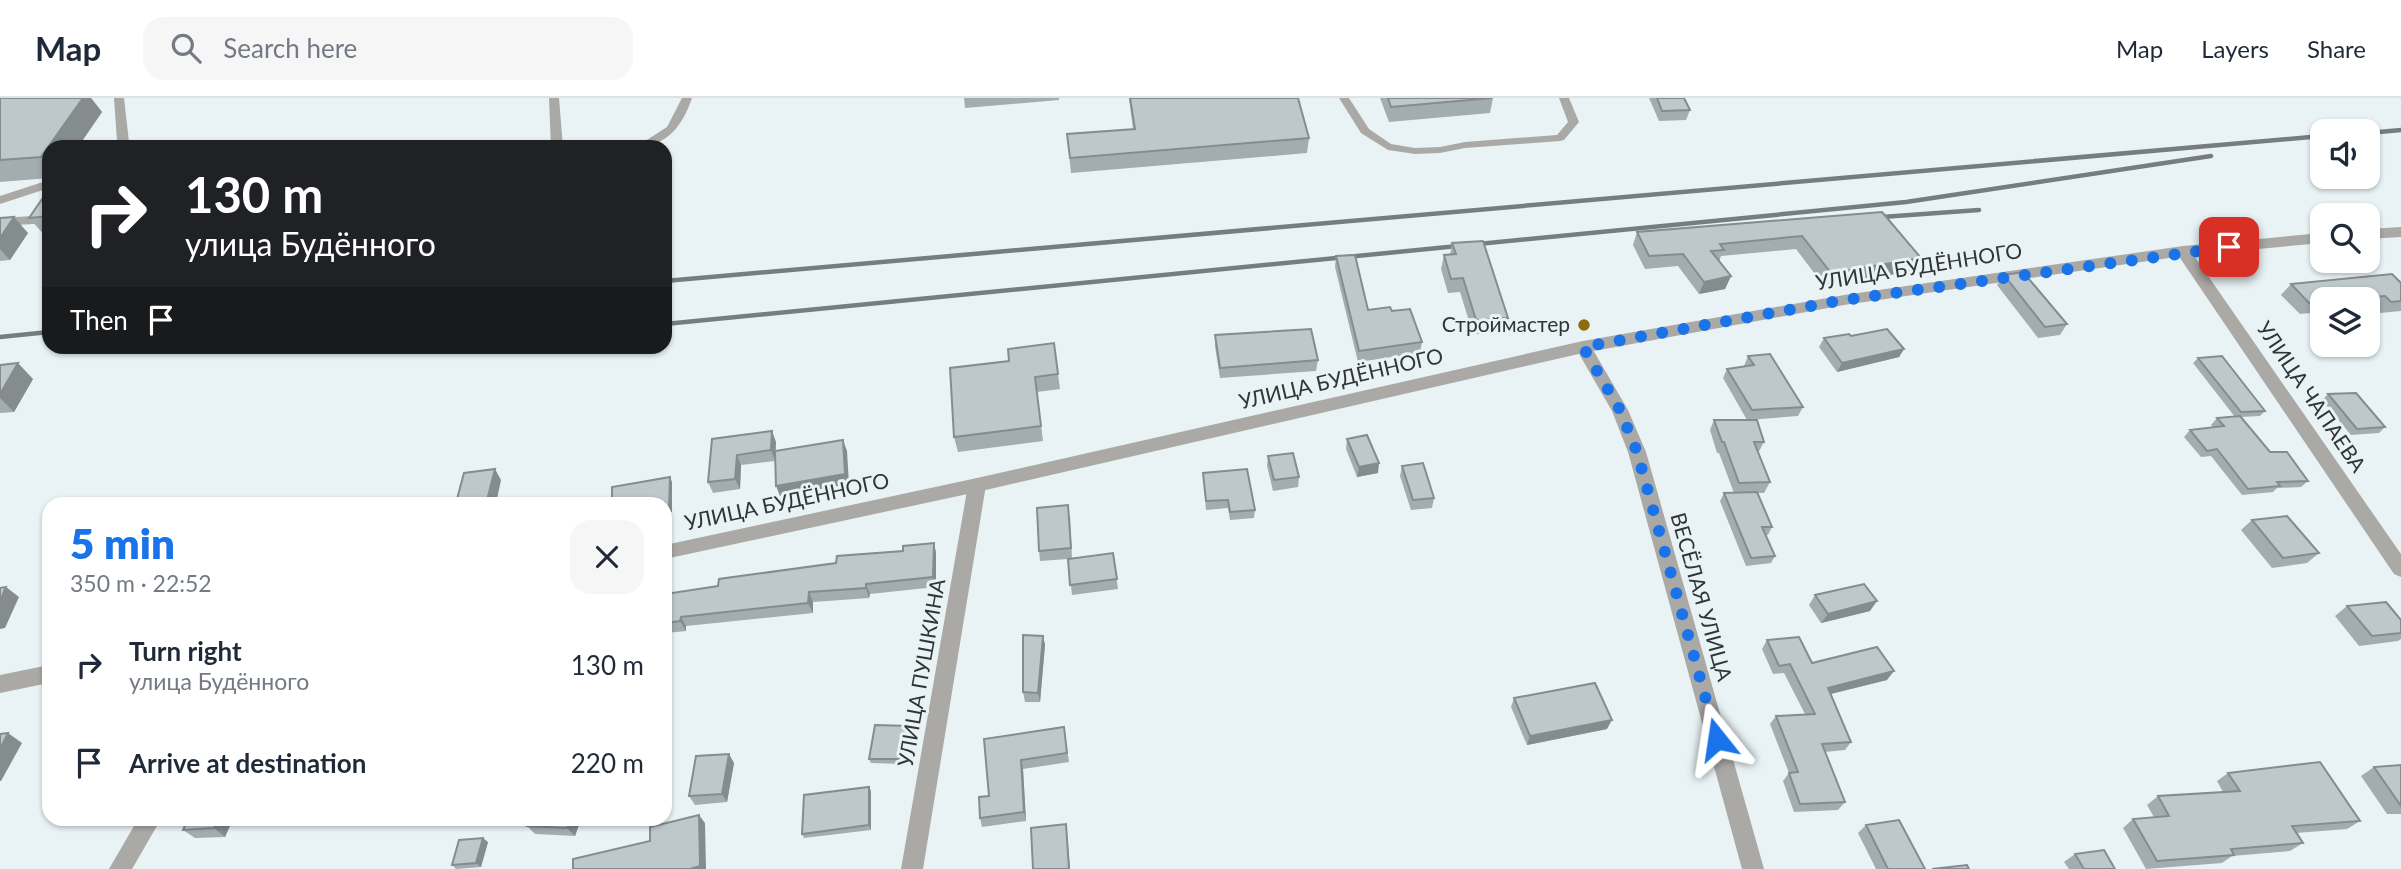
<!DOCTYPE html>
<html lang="en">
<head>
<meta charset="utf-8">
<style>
  body { margin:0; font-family:Lato,sans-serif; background:#f6f6f7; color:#1f2937; height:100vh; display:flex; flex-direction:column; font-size:26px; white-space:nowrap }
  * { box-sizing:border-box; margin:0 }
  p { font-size:23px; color:#747a83 }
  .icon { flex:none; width:38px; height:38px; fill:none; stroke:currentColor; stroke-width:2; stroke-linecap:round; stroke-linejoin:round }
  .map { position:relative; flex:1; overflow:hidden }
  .sheet { position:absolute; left:42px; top:399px; width:630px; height:329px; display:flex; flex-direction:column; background:#fff; border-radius:21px; box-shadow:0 2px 5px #0004 }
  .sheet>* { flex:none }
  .banner { position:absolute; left:42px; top:42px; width:630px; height:214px; border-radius:21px; box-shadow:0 2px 5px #0004; background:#202124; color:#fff; overflow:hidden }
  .buttons { position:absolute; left:2310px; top:21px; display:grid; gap:14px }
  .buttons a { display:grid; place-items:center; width:70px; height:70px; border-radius:14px; background:#fff; box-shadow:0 2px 5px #0004; font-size:35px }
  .pin { position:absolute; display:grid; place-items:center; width:60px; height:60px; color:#fff; margin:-30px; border-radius:14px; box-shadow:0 4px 10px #0006 }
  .me { position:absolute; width:77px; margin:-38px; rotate:345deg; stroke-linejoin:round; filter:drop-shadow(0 0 5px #0008) }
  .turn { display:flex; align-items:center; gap:24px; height:147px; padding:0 28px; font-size:32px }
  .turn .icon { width:91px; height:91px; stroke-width:2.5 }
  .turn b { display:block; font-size:49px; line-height:60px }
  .then { display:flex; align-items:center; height:66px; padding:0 28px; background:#0003; gap:14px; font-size:26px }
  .round { display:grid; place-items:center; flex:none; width:74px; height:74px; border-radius:21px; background:#f6f6f7 }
  .headline { display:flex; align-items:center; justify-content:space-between; height:119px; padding:0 28px }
  h1 { font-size:42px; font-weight:800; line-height:52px; color:#1a73e8 }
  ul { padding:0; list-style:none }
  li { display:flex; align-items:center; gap:21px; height:98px; padding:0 28px }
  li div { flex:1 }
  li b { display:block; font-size:26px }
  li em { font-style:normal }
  header { display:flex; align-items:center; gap:42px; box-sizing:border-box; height:98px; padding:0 35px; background:#fff; border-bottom:2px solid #e0e1e3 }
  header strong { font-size:33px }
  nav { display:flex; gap:38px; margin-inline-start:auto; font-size:24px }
  .search { width:490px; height:63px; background:#f6f6f7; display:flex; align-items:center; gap:18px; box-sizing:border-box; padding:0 24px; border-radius:21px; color:#747a83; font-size:26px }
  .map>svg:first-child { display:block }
</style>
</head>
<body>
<header>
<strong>Map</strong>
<div class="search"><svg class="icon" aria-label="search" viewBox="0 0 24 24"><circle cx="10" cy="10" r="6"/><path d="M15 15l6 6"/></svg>Search here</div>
<nav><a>Map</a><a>Layers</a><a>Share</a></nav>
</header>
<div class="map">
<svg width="2401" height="771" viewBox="0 0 2401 771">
  <rect width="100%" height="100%" fill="#e9f3f5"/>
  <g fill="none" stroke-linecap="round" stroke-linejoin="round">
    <path fill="#aba9a6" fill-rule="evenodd" d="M114,0h10l5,44 -5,5h-12l5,-6z
      M549,0h10l4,49h-12z
      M682,0h10c-9,27 -25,49 -56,49l31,-20z
      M1339,0h10l20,31 22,15 24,4 25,-1 25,-5 92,-7 11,-13 -9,-24h10l10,24 -15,18 -4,1 -95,7 -25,5 -25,1 -27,-4 -27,-17z
      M49,82v8l-49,16v-8z
      M49,117v8l-49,3v-8z"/>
    <path fill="#aba9a6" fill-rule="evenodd" d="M2183,148l5,1 213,307v23l-7,-3 -216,-319 -2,-4z
      M1583,243l6,2 39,67 18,42 118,417h-22l-114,-417 -16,-41 -37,-64z
      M977,380l6,2 3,5 -63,384h-22l67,-384 3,-5z
      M138,721h23l-29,50h-23z"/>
    <path fill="#aba9a6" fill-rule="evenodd" d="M2401,129v10l-33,2v-10z
      M2322,135v10l-139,13 -339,49 -261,48 -606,139 -312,67v-14l312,-67 606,-137 261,-46 339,-49z
      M49,567v18l-49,10v-18z"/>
    <path stroke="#777d7f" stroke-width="4.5" d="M2368,35l33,-3
      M1868,120l111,-8
      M665,183l1657,-145
      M665,226l1241,-122 305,-46
      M0,239l49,-5"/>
  </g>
  <path fill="#a3acaf" d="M0,0h91l11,14 -24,35h-29v31l-49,4z
    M964,0h95v2l-94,8z
    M1129,0h169l11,40 -2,15 -236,20 -4,-39 66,-5z
    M1380,0h113l-3,15 -101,9z
    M1649,0h35l6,12 -4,10 -27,1z
    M49,91v49h-2l-18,-20z
    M1882,114l39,46 -7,13 -90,15 -28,-37 -75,7 -2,6 12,14 -6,13 -26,5 -21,-28 -33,3 -12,-24 4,-13z
    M0,120l28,15 -18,27 -10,1z
    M1452,145l56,75 -3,14 -32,2 -13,-42 -12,1 -7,-24 3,-14h6z
    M1336,158l32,54 24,1 30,31 -2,11 -62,9 -23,-95z
    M2004,177l63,49 -7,11 -22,3 -41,-53z
    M2401,185v28l-21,2 -5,-6h-7v-8h-46v13l-22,2 -19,-19 10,-11z
    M1215,237l103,25 -2,11 -96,7 -5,-32z
    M1824,240l80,11 -5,8 -62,15 -18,-25z
    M1054,245l6,46 -23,3 6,49 -85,11 -4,-15 55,-76z
    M1748,258l55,51 -5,9 -51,4 -24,-42 4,-9 17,-2v-1z
    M2198,260l67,53 -5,5 -19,1 29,35 38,29 -7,6 -24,1 -4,4 -31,3 -31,-39 -10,1 -17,-20 6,-7 23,-3 -2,-2 6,-7 18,-1 -42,-54z
    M0,267l33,14 -19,33 -14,1z
    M2328,296l57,33 -6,6 -28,2 -29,-35z
    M1714,322l50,22 -6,11 12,29 -6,11h-7l15,34 -4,8h-3l10,21 -4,7 -25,3 -26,-65 4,-8h10l-15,-40h-2l-7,-23z
    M712,341l64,3 -1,19 -34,4 -1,24 -27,4 -5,-11z
    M1347,341l31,34 -21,4 -11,-28z
    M1268,358l31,21 -1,10 -25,4 -6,-25z
    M1402,368l32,32 -2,10 -21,2 -11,-34z
    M1203,375l52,37 -1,8 -24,2 -2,-12 -22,2z
    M1070,417l2,43 41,-5 5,36 -46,6 -4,-36 -28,2 -1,-10z
    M2252,422l67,33 -12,10 -35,5 -31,-38z
    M934,445l2,10v34l-66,7 -1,4 -56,4v11l-127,13v5l-20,2 -1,-2v-37l53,-8 185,-35z
    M1815,497l55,16 -49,12 -12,-18z
    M2347,508l54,14v19l-3,2 -39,5 -24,-30z
    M1043,538l2,9 -5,57h-15l-2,-10z
    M1767,542l45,23 75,17 -56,14 20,48 -6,8 -21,2 21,50 -7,8 -44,2 -11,-31 6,-8 -19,-49 6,-8 29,-2 -21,-41 -11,1 -11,-25z
    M1514,600l93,31 -80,16 -16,-38z
    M909,628l1,4 -6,34 -33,-1 -2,-4z
    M1064,629l5,35 -46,7 3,52 -44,6 -2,-9 9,-22 -5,-57z
    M734,665l-7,39 -32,3 -6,-9z
    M2401,667v49h-14l-26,-38 13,-9z
    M2228,675l132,48 -13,8 -51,4 7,10 -13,8 -58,5 -10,7 -76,6 -23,-41 10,-9 21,-2 -7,-12 11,-9 65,-4 -6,-11z
    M871,693v39l-67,8 -2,-4z
    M188,721h45l-8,18 -30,1 -12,-8z
    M530,721h51l-6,17 -40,-2 -8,-8z
    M1866,727l59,44h-49l-18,-36z
    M488,744l-7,25 -25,2 -4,-4z
    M2075,756l40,15h-46l-5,-7z"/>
  <path fill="#858c8e" d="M83,0h8l11,14 -24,35h-29v19l-8,-9z
    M14,119l14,16 -18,27 -10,-11v-11z
    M1921,160l-7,13 -90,15 7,-13z
    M1731,178l-6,13 -26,5 5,-12z
    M1904,251l-5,8 -62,15 5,-9z
    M18,265l15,16 -19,33 -14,-14v-4z
    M772,333l4,11 -1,19 -4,-11z
    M843,342l4,11 2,33 -69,12 -4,-10z
    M737,357l4,10 -1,24 -5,-10z
    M1379,365l-1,10 -21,4 2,-10z
    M495,371l6,11 -5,24h-10z
    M670,379l2,5v30l-7,1z
    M934,445l2,10v34l-3,-10z
    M866,486l4,10 -1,4 -3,-10z
    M6,489l13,10 -14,31 -5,1v-28z
    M809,494l4,10v11l-5,-10z
    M1877,503l-7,10 -49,12 7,-9z
    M681,519l5,9v5l-6,-10z
    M1043,538l2,9 -5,57 -2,-9z
    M1894,573l-7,9 -65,16 6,-8z
    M1612,622l-5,9 -80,16 3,-9z
    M909,628l1,4 -6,34 -2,-5z
    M8,635l14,10 -21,38h-1v-32z
    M729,656l5,9 -7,39 -5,-8z
    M1021,662l2,9 3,52 -2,-9z
    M869,689l2,4v39l-2,-5z
    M699,717l6,8 1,46h-16z
    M218,721h15l-8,18 -11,-9z
    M570,721h11l-6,17 -8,-8z
    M1066,726l1,8 3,37h-1z
    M483,740l5,4 -7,25 -5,-4z"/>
  <path fill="#bec8cb" stroke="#858c8e" stroke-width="2" d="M0,0h83l-42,59 -41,3z
    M1130,0h168l11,40 -239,20 -3,-24 68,-5z
    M1388,0h104l-101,9z
    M1657,0h27l6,12 -28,1z
    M49,91v27l-20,2z
    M1882,114l39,46 -90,15 -29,-37 -82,8 4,6 -13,1 20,25 -27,6 -21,-28 -34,2 -12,-24z
    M14,119l-14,21v-20z
    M1483,143l25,77 -32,2 -13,-42 -12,1 -7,-24 12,-1 -4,-11z
    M1355,157l13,55 22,-3 2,4 18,-2 12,33 -63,9 -23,-95z
    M2023,174l44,52 -22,3 -41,-52z
    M2392,176l9,9v18l-10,1 -6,-6 -35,3h-28v3l-13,1 -18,-19z
    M1311,231l7,31 -98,8 -5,-33z
    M1887,231l17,20 -62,14 -18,-25 25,-4 2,2z
    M1054,245l4,31 -23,3 6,49 -87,11 -4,-69 59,-7 -1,-12z
    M1770,256l33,53 -51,3 -25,-41 27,-4 -6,-9z
    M2222,258l43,55 -24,1 -43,-54z
    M18,265l-18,31v-29z
    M2356,295l29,34 -28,2 -29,-35z
    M2240,318l30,36h17l21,29 -31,1 3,4 -32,3 -31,-40 -10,2 -17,-21 34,-4 -7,-8z
    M1714,322h43l7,22h-10l16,40 -31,1 -15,-41h-2z
    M772,333l-1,19 -34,5 -2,24 -27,3 4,-43z
    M1367,337l12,28 -20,4 -12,-28z
    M843,342l2,34 -69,12 -1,-35z
    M1293,355l6,24 -25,3 -6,-24z
    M1423,365l11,35 -21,2 -11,-34z
    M495,371l-9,35h-64l35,-5 7,-26z
    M1247,371l8,41 -25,2 -2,-12 -22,1 -3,-28z
    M670,379l-1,30 -4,1v-4h-53v-17z
    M1757,394l15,35h-10l13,29 -24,2 -27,-65z
    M1068,407l3,43 -32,3 -2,-43z
    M2287,418l32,37 -36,5 -31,-38z
    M934,445l-1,34 -67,7v4l-57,4 -1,11 -127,14 -1,4 -15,2v-29l53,-8 1,-7 117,-16 1,-7 66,-5v-5z
    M1113,455l4,26 -47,6 -2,-26z
    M1864,486l13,17 -49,13 -13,-19z
    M6,489l-6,14v-13z
    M2386,504l15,18v13l-29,3 -25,-30z
    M1023,537l20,1 -5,57 -15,-1z
    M1799,539l13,26 65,-16 17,24 -66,17 23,54 -29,2 23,58 -45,2 -11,-31 9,-1 -22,-56 39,-2 -25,-50 -11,2 -12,-26z
    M1595,585l17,37 -82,16 -16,-38z
    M875,627l34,1 -7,33h-33z
    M1064,629l3,26 -46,7 3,52 -44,6 -1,-21 10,-1 -5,-57z
    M8,635l-8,16v-15z
    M729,656l-7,40 -33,2 7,-40z
    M2320,664l40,59 -68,5 11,17 -72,6 3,6 -77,6 -24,-42 36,-3 -11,-20 82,-5 -12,-18z
    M2401,667v41l-27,-39z
    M869,689v38l-67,9 2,-39z
    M699,717l1,51 -10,3h-117v-10l77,-18v-14z
    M188,721h30l-4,9 -31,2z
    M530,721h40l-3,9 -40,-2z
    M1899,722l26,49h-37l-22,-44z
    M1066,726l3,45h-36l-2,-41z
    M483,740l-7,25 -24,2 7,-25z
    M2104,752l11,19h-31l-9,-15z
    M1967,767l2,4h-37z"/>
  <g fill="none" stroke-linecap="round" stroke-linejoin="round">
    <path stroke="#1a73e8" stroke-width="12" stroke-dasharray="0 21.6" d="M1717,641l-80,-287 -17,-42 -37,-63 261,-47 385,-53"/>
  </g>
  <circle fill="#8c6d0e" stroke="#e9f3f5" stroke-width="2.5" cx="1584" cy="227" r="7"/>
  <g text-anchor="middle" stroke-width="6" stroke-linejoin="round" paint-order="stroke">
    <g font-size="21" fill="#313536" stroke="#e9f3f5">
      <text transform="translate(1919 169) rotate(-9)" y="7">УЛИЦА БУДЁННОГО</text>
      <text transform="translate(1341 281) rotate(-13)" y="7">УЛИЦА БУДЁННОГО</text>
      <text transform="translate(2311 299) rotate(56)" y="7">УЛИЦА ЧАПАЕВА</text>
      <text transform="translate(787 404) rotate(-12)" y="7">УЛИЦА БУДЁННОГО</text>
      <text transform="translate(1701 499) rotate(74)" y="7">ВЕСЁЛАЯ УЛИЦА</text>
      <text transform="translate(922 575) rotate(-80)" y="7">УЛИЦА ПУШКИНА</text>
    </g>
    <g font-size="21" fill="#313536" stroke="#e9f3f5" text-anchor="end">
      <text x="1570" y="234">Строймастер</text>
    </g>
  </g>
</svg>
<div class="buttons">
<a><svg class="icon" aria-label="sound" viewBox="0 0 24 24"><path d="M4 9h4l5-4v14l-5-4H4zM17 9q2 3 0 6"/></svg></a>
<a><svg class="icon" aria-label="search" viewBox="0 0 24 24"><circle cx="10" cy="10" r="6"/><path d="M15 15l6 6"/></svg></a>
<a><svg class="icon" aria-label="layers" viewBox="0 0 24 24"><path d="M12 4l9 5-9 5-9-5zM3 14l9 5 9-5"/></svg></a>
</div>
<div class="pin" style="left:2229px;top:149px;background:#d93025"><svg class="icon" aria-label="arrive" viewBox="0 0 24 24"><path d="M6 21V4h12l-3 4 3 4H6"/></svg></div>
<svg class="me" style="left:1717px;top:641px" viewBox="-20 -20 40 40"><path d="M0-17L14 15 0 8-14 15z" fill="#1a73e8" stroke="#fff" stroke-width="4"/></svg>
<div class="banner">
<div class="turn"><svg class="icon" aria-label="right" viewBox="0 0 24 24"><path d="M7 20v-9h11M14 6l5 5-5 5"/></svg><div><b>130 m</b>улица Будённого</div></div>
<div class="then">Then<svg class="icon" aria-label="arrive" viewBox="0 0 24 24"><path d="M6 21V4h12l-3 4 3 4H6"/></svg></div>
</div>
<section class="sheet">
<div class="headline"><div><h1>5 min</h1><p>350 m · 22:52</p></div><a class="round"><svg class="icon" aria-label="close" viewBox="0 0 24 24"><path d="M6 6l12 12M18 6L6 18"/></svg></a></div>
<ul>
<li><svg class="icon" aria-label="right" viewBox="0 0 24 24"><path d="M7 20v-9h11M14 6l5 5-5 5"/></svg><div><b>Turn right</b><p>улица Будённого</p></div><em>130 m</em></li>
<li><svg class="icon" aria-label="arrive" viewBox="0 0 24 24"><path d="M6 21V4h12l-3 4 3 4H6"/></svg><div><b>Arrive at destination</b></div><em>220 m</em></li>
</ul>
</section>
</div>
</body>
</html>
